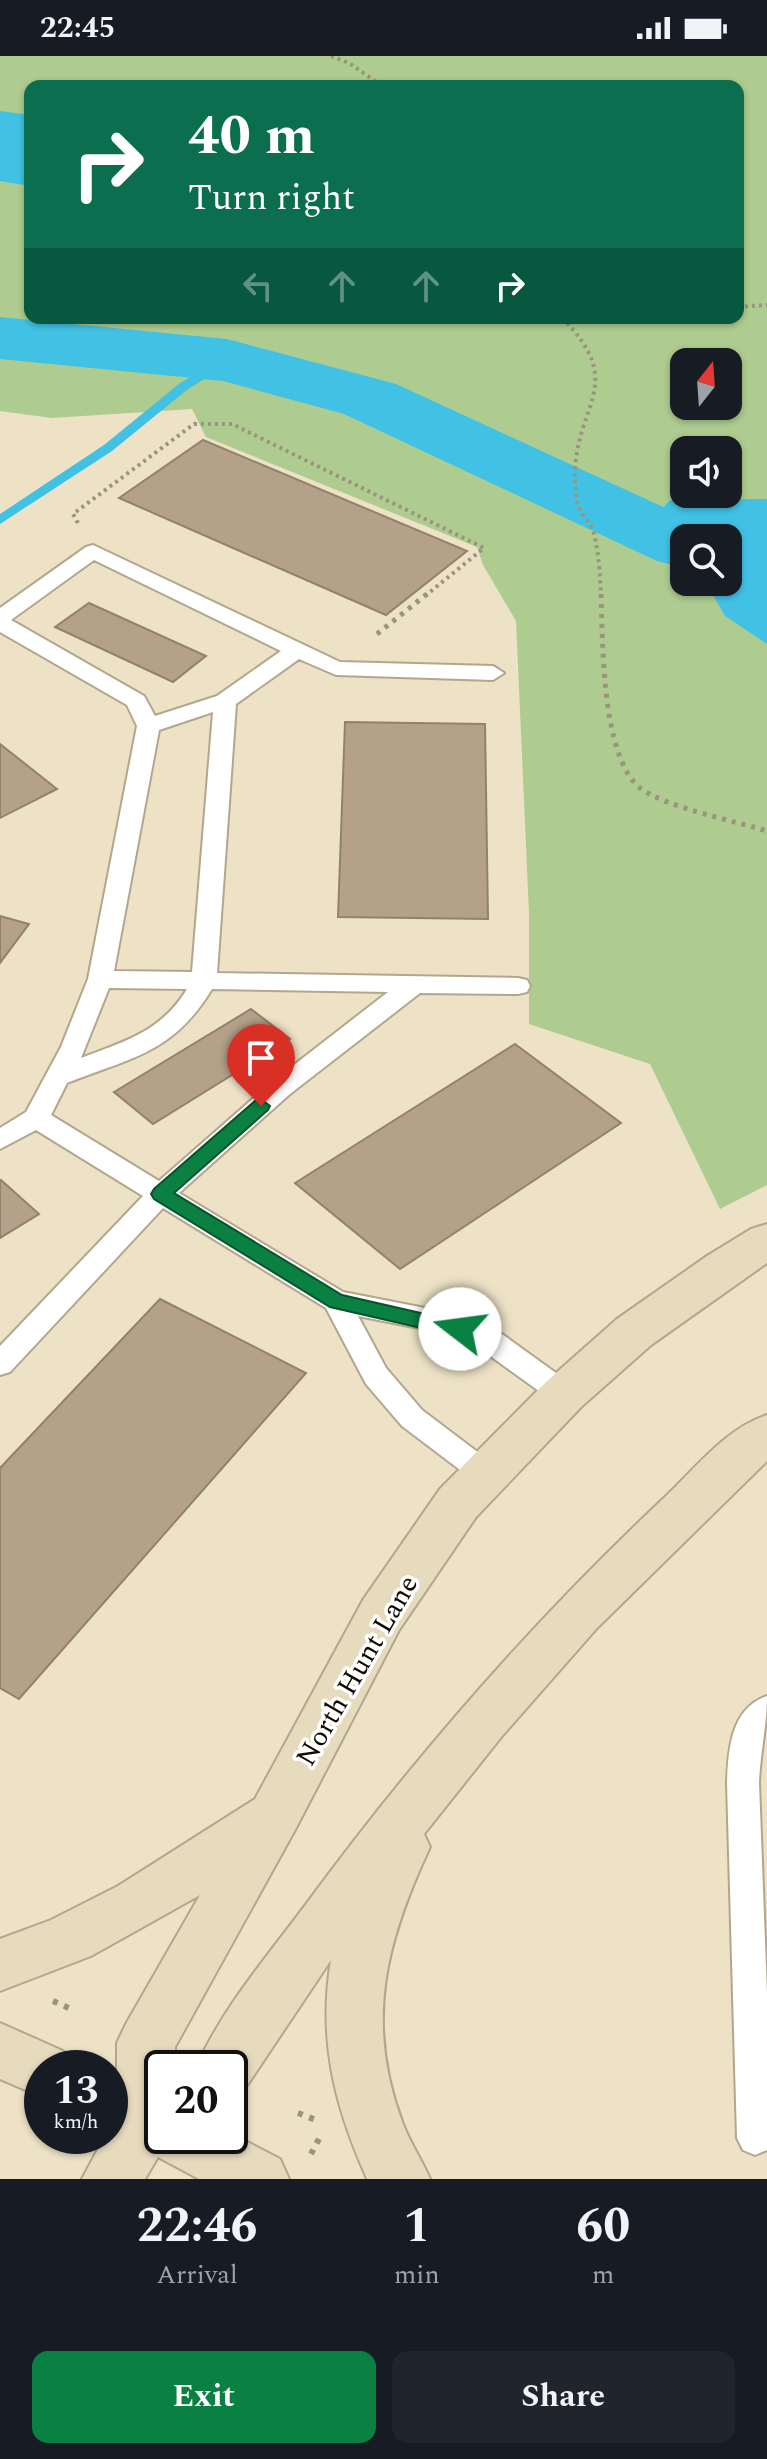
<!DOCTYPE html>
<html lang="en">
<head>
<meta charset="utf-8">
<style>
  body { margin:0; font-family:Spectral,serif; background:#20242c; color:#f1f3f6; height:100vh; display:flex; flex-direction:column; font-size:30px; white-space:nowrap }
  * { box-sizing:border-box; margin:0 }
  p { font-size:26px; color:#9ea1a6 }
  .icon { flex:none; width:44px; height:44px; fill:none; stroke:currentColor; stroke-width:2; stroke-linecap:round; stroke-linejoin:round }
  .map { position:relative; height:2123px; overflow:hidden }
  .panel { display:flex; flex-direction:column; background:#171b24; flex:1 }
  .panel>* { flex:none }
  .banner { position:absolute; left:24px; top:24px; width:720px; height:244px; border-radius:16px; box-shadow:0 2px 6px #0004; background:#0b6e4f; color:#fff; overflow:hidden }
  .needle { width:52px; rotate:17deg }
  .fabs { position:absolute; left:670px; top:292px; display:grid; gap:16px }
  .fabs a { display:grid; place-items:center; width:72px; height:72px; border-radius:16px; background:#171b24; box-shadow:0 2px 6px #0004; font-size:40px }
  .speed { position:absolute; left:24px; top:1994px; display:flex; gap:16px; font-size:40px; font-weight:700; text-align:center }
  .speed>* { display:grid; place-content:center; width:104px; height:104px; border-radius:50%; background:#171b24; box-shadow:0 2px 6px #0004; line-height:1 }
  .speed small { font-size:20px; font-weight:400 }
  .speed .limit { border:4px solid #111; border-radius:12px; background:#fff; color:#111 }
  .pin { position:absolute; display:grid; place-items:center; width:68px; height:68px; color:#fff; margin:-82px -34px; border-radius:50% 50% 50% 0; rotate:-45deg; box-shadow:0 0 8px #0007 }
  .pin .icon { rotate:45deg }
  .me { position:absolute; width:88px; margin:-44px; rotate:285deg; stroke-linejoin:round; filter:drop-shadow(0 0 6px #0008) }
  .turn { display:flex; align-items:center; gap:28px; height:168px; padding:0 32px; font-size:36px }
  .turn .icon { width:104px; height:104px; stroke-width:2.5 }
  .turn b { display:block; font-size:56px; line-height:68px }
  .lanes { display:flex; align-items:center; height:76px; padding:0 32px; background:#0003; justify-content:center; gap:40px; direction:ltr }
  .lanes .off { opacity:.35 }
  .eta { display:flex; justify-content:space-evenly; align-items:center; height:136px; text-align:center }
  .eta b { font-size:48px; font-weight:700; line-height:56px }
  .button { display:flex; gap:16px; margin-top:auto; padding:16px 32px }
  .button a { flex:1; height:92px; border-radius:16px; background:#0b8043; color:#fff; font-size:32px; font-weight:700; line-height:92px; text-align:center }
  .button a+a { background:#20242c; color:#f1f3f6 }
  .status { display:flex; justify-content:space-between; align-items:center; height:56px; padding:0 40px; background:#171b24; direction:ltr }
  .status svg { height:22px; fill:currentColor }
  .map>svg:first-child { display:block }
</style>
</head>
<body>
<div class="status"><b>22:45</b><svg viewBox="0 0 49 12"><path d="M0 12V9h3v3zM5 12V6h3v6zM10 12V3h3v9zM15 12V0h3v12zM26 1h20v11H26zM47 4h2v5h-2z"/></svg></div>
<div class="map">
<svg width="767" height="2123" viewBox="0 0 767 2123">
  <rect width="100%" height="100%" fill="#ede2c6"/>
  <path fill="#aecc8f" fill-rule="evenodd" d="M0,0h767v1129l-47,24 -70,-145 -121,-40v-111l-13,-292 -33,-56 -6,-18 -271,-110 -14,-28 -140,9 -52,-7zM30,30h708v232h-708zM684,306h44v44h-44zM684,394h44v44h-44zM684,482h44v44h-44z"/>
  <path fill="#41c2e5" d="M0,55l30,4v71l-30,-5z
    M767,443v145l-42,-28 -13,-23 -11,-11h27v-44h-44v27l-32,-45 18,-20z"/>
  <g fill="none" stroke-linecap="round" stroke-linejoin="round">
    <path fill="#41c2e5" fill-rule="evenodd" d="M227,300l4,1v6l-43,26 -76,62 -112,73v-10l104,-69 76,-62z"/>
    <path fill="#41c2e5" fill-rule="evenodd" d="M0,261l227,22 169,45 315,145 7,9h-34v30l-27,-7 -313,-147 -121,-33 -223,-22z"/>
  </g>
  <path fill="#b4a18a" stroke="#94816b" stroke-width="2" d="M203,384l264,111 -81,64 -267,-117z
    M89,547l117,53 -33,26 -118,-55z
    M345,666l140,2 3,195 -150,-2z
    M0,688l57,45 -57,29z
    M0,860l29,8 -29,39z
    M251,953l39,30 -137,85 -39,-32z
    M515,988l106,79 -221,146 -105,-86z
    M1,1124l38,34 -39,24v-57z
    M160,1243l146,74 -287,326 -19,-11v-220z"/>
  <g fill="none" stroke-linecap="round" stroke-linejoin="round">
    <defs>
      <path id="service" d="M93,489l247,117 153,4 11,7 -11,7 -157,-5 -37,-16 -63,45 -19,269 301,5 9,2 3,6 -3,6 -9,2 -98,-1 -130,101 -111,99 164,99 92,18 60,19 79,57 4,8 -4,8 -10,3 -10,-3 -79,-57 -41,-14 -76,-15 28,52 36,42 74,56 5,8 -5,8 -10,4 -10,-4 -74,-56 -36,-42 -40,-76 -163,-100 -153,164 -10,3v-29l143,-150 -107,-66 -36,19v-21l26,-16 35,-65 27,-68 49,-253 -10,-21 -127,-73v-24l86,-61zM94,504l187,91 -64,45 -62,20 -11,-20 -133,-76zM213,656l-21,260 -78,-1 45,-241zM109,932l78,1c-26,43 -62,52 -106,69zM212,933l176,3 -116,90 -113,99 -108,-66 16,-32c66,-26 106,-30 145,-94z
        M767,1640c0,30 -7,57 -8,87l8,211v156l-12,5 -12,-5 -6,-12 -10,-355c1,-33 4,-75 40,-87z"/>
      <path id="secondary" d="M767,1168v39l-116,82 -70,62 -105,110 -77,113 -103,198 -121,219v21h-13v68h68v-3l50,26 9,20h-90l-41,-22 -13,22h-63l23,-43h5v-61l7,3v-35l9,-19 74,-129 -109,61 -91,35v-52l51,-19 67,-34 137,-87 108,-199 77,-111 107,-108 70,-62 90,-63 44,-27z
        M767,1359v46l-170,167 -95,108 -78,98 6,13c-44,94 -66,175 -27,277 7,19 19,36 27,55h-63l-2,-5c-31,-70 -47,-136 -34,-214l-85,127 -16,6v-25h-34c25,-58 70,-110 108,-161 108,-147 227,-284 360,-409 31,-29 62,-70 103,-83z
        M0,1967l63,28 7,17h-28v29l-42,-18z"/>
    </defs>
    <use href="#service" stroke="#b2a78d" stroke-width="4"/>
    <use href="#secondary" stroke="#b2a78d" stroke-width="4"/>
    <path stroke="#9b937e" stroke-width="4" stroke-dasharray="3 4" stroke-linecap="butt" d="M331,0l18,7 33,23
      M738,251l29,-2
      M562,262c67,67 12,87 13,159 0,9 1,22 4,31 4,9 13,16 15,26 5,20 6,42 7,62
      M78,467l-5,-9 121,-90h38l252,124 -59,48"/>
    <path stroke="#9b937e" stroke-width="5" stroke-dasharray="4 6" stroke-linecap="butt" d="M601,538c2,47 0,162 39,194 25,19 95,33 127,43
      M377,578l50,-40"/>
    <path stroke="#9b937e" stroke-width="6" stroke-dasharray="5 7" stroke-linecap="butt" d="M53,1945l18,8
      M298,2057l18,7
      M311,2098l10,-19"/>
    <use href="#service" fill="#fff" fill-rule="evenodd"/>
    <use href="#secondary" fill="#e7dbbe" fill-rule="evenodd"/>
  </g>
  <path fill="#0b8043" stroke="#07532c" stroke-width="2" d="M261,1043l9,7 -2,4 -94,83 168,102 118,27 7,2 3,5 -3,5 -7,3 -130,-30 -176,-108 -3,-5 3,-5 101,-88z"/>
  <g text-anchor="middle" stroke-width="7" stroke-linejoin="round" paint-order="stroke">
    <g font-size="28" fill="#0f0b03" stroke="#fff">
      <text transform="translate(356 1614) rotate(-60)" y="10">North Hunt Lane</text>
    </g>
  </g>
</svg>
<div class="fabs">
<a><svg class="needle" viewBox="-14 -14 28 28"><path d="M0-13l5 13h-10z" fill="#e53935"/><path d="M0 13l5-13h-10z" fill="#9ea1a6"/></svg></a>
<a><svg class="icon" aria-label="sound" viewBox="0 0 24 24"><path d="M4 9h4l5-4v14l-5-4H4zM17 9q2 3 0 6"/></svg></a>
<a><svg class="icon" aria-label="search" viewBox="0 0 24 24"><circle cx="10" cy="10" r="6"/><path d="M15 15l6 6"/></svg></a>
</div>
<div class="speed"><div>13<small>km/h</small></div><div class="limit">20</div></div>
<div class="pin" style="left:261px;top:1050px;background:#d93025"><svg class="icon" aria-label="arrive" viewBox="0 0 24 24"><path d="M6 21V4h12l-3 4 3 4H6"/></svg></div>
<svg class="me" style="left:460px;top:1273px" viewBox="-20 -20 40 40"><circle r="19" fill="#fff"/><path d="M0-13L10 11 0 6-10 11z" fill="#0b8043"/></svg>
<div class="banner">
<div class="turn"><svg class="icon" aria-label="right" viewBox="0 0 24 24"><path d="M7 20v-9h11M14 6l5 5-5 5"/></svg><div><b>40 m</b>Turn right</div></div>
<div class="lanes"><svg class="icon off" aria-label="left" viewBox="0 0 24 24"><path d="M17 20v-9H6M10 6l-5 5 5 5"/></svg><svg class="icon off" aria-label="ahead" viewBox="0 0 24 24"><path d="M12 20V5M6 11l6-6 6 6"/></svg><svg class="icon off" aria-label="ahead" viewBox="0 0 24 24"><path d="M12 20V5M6 11l6-6 6 6"/></svg><svg class="icon" aria-label="right" viewBox="0 0 24 24"><path d="M7 20v-9h11M14 6l5 5-5 5"/></svg></div>
</div>
</div>
<section class="panel">
<div class="eta">
<div><b>22:46</b><p>Arrival</p></div>
<div><b>1</b><p>min</p></div>
<div><b>60</b><p>m</p></div>
</div>
<div class="button"><a>Exit</a><a>Share</a></div>
</section>
</body>
</html>
